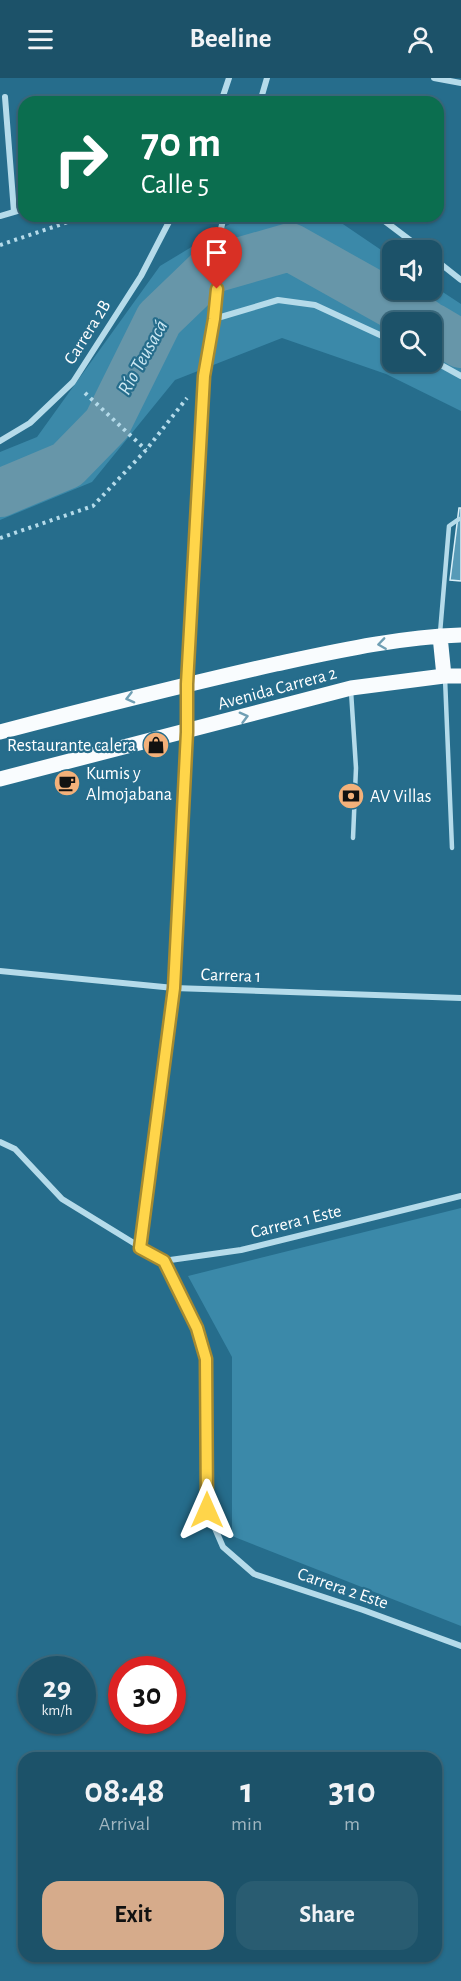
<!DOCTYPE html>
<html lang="en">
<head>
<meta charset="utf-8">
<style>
  body { margin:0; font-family:"Alegreya Sans",sans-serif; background:#295c71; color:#f1f3f6; height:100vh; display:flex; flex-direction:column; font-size:22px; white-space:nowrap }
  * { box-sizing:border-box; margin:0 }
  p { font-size:20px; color:#a0b6c0 }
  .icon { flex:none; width:33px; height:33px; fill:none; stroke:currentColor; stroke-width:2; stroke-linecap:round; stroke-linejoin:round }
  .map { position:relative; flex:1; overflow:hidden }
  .side { position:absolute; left:18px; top:1674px; width:424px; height:210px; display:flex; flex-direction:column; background:#1c5269; border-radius:18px; box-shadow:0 2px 4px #0004,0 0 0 2px #3a697d }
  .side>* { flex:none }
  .banner { position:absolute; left:18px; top:18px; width:426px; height:126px; border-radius:18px; box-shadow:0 2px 4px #0004,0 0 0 2px #3a697d; background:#0b6e4f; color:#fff; overflow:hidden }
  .fabs { position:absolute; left:382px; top:162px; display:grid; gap:12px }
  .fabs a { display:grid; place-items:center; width:60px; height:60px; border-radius:12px; background:#1c5269; box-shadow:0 2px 4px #0004,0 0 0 2px #3a697d; font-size:30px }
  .speed { position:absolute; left:18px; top:1578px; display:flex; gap:12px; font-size:30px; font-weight:700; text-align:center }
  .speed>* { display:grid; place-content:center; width:78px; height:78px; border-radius:50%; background:#1c5269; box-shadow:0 2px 4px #0004,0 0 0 2px #3a697d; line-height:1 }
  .speed small { font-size:15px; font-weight:400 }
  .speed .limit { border:9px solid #d22; background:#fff; color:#111 }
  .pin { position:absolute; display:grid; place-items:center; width:51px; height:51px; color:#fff; margin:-62px -26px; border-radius:50% 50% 50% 0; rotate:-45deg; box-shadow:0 0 6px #0007 }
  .pin .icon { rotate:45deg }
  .me { position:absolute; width:66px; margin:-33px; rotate:0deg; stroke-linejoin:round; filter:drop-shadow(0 0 4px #0008) }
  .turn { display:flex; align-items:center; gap:21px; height:126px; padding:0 24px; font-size:27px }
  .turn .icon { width:78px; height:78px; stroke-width:2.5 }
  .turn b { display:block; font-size:42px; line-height:51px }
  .eta { display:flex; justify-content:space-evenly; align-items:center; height:102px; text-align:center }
  .eta b { font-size:36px; font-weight:700; line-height:42px }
  .button { display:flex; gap:12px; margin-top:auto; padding:12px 24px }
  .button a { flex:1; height:69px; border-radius:18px; background:#d6ab8b; color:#111; font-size:24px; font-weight:700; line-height:69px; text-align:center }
  .button a+a { background:#295c71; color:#f1f3f6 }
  header { display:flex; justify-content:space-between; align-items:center; height:78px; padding:0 24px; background:#1c5269; font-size:27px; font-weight:700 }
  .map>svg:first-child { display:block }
</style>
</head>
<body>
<header><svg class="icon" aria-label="menu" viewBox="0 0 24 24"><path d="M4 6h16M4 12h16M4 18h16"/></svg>Beeline<svg class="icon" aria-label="person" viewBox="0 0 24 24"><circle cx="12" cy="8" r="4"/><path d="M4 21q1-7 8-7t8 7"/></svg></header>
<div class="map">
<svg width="461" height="1903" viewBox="0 0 461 1903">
  <rect width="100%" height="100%" fill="#266d8c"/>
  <path fill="#3b89a9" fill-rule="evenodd" d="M243,138h88l62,42v32h39v-5l29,19v107l-75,-37 -104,-36 -107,42 -83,102 -92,38v-68l37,-15 123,-171zM393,244h39v40h-39z
    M461,1130v418l-229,-90v-179l-44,-81z"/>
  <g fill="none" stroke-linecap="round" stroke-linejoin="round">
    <path stroke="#6796a9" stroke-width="48" d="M432,249l29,17
      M0,415l67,-28 40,-41 52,-105 51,-49 80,-23 134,75"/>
  </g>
  <path fill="#579ab7" stroke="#d9eff8" stroke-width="1.5" d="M459,430h2v73l-11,-1z"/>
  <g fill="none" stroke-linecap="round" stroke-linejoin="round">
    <path stroke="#b5dbea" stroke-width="4" stroke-dasharray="3 4.5" stroke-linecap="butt" d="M0,167l86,-29
      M85,315l61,57
      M0,460l93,-32 53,-56 41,-52"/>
    <path stroke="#b5dbea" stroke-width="4.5" d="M440,555l9,-107 10,-7
      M445,600l7,170
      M351,613l5,77 -3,70"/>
    <path stroke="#b5dbea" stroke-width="6" d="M434,0l27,5
      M5,19l9,115
      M221,24l8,-24
      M260,24l7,-24
      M0,138l24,-7
      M378,138l45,34
      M432,179l29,23
      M214,241l64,-19 37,5 78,36
      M432,282l29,16
      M0,363l30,-18 43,-41 68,-106 31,-60
      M0,893l174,17 287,10
      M0,1064l15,7 47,50 101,62 78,-11 220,-54
      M140,1170l34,-260 13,-256v-48l18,-308 10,-69 5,-74 4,-17
      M163,1183l34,67 9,31 1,151 16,37 31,27 109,36 98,36"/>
    <path stroke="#f9fcfe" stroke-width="15" d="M440,558l4,40
      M0,654c92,-24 183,-47 276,-68 61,-13 123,-27 185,-29
      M0,701l351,-91 93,-12h17"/>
  </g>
  <defs><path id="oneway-chevron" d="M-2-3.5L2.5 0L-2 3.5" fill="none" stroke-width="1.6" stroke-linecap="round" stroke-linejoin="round" transform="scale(1.5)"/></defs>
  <g stroke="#709fb4">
    <use href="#oneway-chevron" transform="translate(382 566) rotate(172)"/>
    <use href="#oneway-chevron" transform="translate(130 620) rotate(166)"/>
    <use href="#oneway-chevron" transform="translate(244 639) rotate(-15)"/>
  </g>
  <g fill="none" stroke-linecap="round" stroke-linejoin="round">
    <defs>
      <path id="route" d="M207,1432l-1,-151 -9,-31 -33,-67 -24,-13 34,-260 13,-256v-48l17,-308 10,-57 3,-30"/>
    </defs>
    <use href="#route" stroke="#a68a30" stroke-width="15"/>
    <use href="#route" stroke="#ffd54a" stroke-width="10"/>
  </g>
  <defs>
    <symbol id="shop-disc" viewBox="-11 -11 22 22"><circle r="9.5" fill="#f3b17a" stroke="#266d8c"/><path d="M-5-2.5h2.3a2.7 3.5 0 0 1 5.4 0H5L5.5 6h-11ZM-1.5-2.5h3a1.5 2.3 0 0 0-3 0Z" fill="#111"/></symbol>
    <symbol id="cafe-disc" viewBox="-11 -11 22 22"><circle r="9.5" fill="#f3b17a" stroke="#266d8c"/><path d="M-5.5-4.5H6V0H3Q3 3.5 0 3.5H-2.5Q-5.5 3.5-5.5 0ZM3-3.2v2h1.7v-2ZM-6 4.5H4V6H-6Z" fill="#111"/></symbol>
    <symbol id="bank-disc" viewBox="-11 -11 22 22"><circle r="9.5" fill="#f3b17a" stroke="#266d8c"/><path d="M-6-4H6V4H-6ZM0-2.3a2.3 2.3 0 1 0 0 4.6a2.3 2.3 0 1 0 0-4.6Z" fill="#111"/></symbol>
  </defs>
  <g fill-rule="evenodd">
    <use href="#shop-disc" x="141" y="652" width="30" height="30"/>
    <use href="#cafe-disc" x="52" y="690" width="30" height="30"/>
    <use href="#bank-disc" x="336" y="703" width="30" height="30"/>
  </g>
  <g text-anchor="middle" stroke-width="4.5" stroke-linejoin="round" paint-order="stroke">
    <g font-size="18" fill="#fff" stroke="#266d8c">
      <text transform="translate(87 254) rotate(-58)" y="6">Carrera 2B</text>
      <text transform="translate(277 610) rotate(-15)" y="6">Avenida Carrera 2</text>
      <text transform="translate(231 897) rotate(2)" y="6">Carrera 1</text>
      <text transform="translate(296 1143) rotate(-14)" y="6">Carrera 1 Este</text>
      <text transform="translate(343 1510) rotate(19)" y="6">Carrera 2 Este</text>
    </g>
    <g font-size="18" fill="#fff" stroke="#266d8c" text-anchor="start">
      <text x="136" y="673" text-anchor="end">Restaurante calera</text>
      <text x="86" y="701">Kumis y<tspan x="86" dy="21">Almojabana</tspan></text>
      <text x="370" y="724">AV Villas</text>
    </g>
    <g font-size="20" font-style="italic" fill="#cde9f4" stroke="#266d8c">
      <text transform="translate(142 279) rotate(-61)" y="7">Río Teusacá</text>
    </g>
  </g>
</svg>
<div class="fabs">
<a><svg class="icon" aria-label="sound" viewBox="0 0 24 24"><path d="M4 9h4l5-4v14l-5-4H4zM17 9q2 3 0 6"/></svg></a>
<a><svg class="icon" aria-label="search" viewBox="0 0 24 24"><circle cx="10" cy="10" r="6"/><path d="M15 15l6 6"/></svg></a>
</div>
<div class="speed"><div>29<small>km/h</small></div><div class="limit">30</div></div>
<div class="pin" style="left:217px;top:211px;background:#d93025"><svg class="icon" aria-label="arrive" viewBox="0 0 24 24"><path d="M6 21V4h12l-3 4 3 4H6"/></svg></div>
<svg class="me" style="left:207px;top:1432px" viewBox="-20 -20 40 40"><path d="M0-17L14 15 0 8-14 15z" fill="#ffd54a" stroke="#fff" stroke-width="4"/></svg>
<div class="banner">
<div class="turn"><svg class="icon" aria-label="right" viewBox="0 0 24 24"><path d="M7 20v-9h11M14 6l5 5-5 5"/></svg><div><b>70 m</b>Calle 5</div></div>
</div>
<section class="side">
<div class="eta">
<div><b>08:48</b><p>Arrival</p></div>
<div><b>1</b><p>min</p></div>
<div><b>310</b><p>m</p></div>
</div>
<div class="button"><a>Exit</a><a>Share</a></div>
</section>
</div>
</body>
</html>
